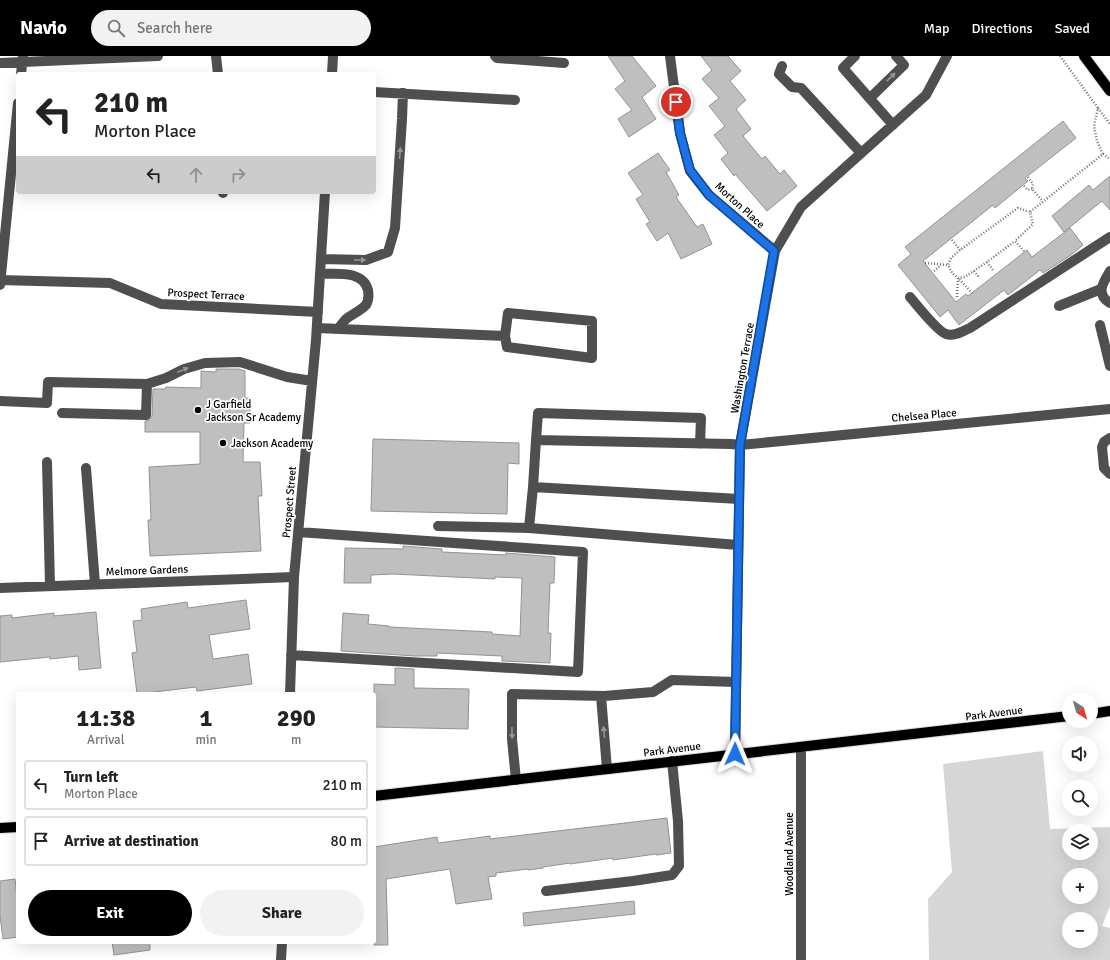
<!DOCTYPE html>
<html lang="en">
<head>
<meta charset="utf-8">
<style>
  body { margin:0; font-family:Signika,sans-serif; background:#f2f2f2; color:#222; height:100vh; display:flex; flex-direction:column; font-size:15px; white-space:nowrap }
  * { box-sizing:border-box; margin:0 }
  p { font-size:13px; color:#767676 }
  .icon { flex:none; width:22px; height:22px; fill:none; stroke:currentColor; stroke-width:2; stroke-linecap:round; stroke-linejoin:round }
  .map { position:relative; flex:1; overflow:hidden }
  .details { position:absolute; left:16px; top:636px; width:360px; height:252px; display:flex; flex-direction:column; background:#fff; border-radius:4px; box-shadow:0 4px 16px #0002 }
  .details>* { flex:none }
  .banner { position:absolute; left:16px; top:16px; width:360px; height:122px; border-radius:4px; box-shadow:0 4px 16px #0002; background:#fff; color:#222; overflow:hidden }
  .needle { width:26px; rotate:143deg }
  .controls { position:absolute; left:1062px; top:636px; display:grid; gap:8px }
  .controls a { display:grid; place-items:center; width:36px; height:36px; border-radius:50%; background:#fff; box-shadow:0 4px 16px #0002; font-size:20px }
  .pin { position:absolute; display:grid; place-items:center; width:34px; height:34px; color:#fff; margin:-17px; border:2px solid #fff; border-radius:50%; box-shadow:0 1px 4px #0007 }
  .me { position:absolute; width:44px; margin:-22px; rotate:1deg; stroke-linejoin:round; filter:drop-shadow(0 0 3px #0008) }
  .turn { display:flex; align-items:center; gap:14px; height:84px; padding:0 12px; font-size:18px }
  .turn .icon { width:52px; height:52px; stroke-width:2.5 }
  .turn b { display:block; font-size:28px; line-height:34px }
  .lanes { display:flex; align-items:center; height:38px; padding:0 12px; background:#0003; justify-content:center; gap:20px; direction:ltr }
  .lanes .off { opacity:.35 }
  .eta { display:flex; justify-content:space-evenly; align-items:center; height:68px; text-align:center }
  .eta b { font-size:24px; font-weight:800; line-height:28px }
  .cta { display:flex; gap:8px; margin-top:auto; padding:8px 12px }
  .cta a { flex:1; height:46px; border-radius:24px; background:#000; color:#fff; font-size:16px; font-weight:800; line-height:46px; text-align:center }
  .cta a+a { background:#f2f2f2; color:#222 }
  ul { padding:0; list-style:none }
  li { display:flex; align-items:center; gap:12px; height:50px; margin:0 8px 6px; padding:0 4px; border:2px solid #e0e0e0; border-radius:4px }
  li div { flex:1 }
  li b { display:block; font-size:15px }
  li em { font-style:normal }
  header { display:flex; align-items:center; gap:24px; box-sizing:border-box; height:56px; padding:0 20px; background:#000; color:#fff }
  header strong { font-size:19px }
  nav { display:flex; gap:22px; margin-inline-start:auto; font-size:14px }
  .search { width:280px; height:36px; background:#f2f2f2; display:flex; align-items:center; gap:10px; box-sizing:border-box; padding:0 14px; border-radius:22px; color:#767676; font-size:15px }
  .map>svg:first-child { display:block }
</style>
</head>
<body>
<header>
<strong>Navio</strong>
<div class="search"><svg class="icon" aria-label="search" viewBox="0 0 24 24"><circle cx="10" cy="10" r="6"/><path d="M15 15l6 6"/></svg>Search here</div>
<nav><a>Map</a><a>Directions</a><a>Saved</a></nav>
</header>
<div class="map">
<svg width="1110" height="904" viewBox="0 0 1110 904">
  <rect width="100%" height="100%" fill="#fff"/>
  <path fill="#d6d6d6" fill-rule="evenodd" d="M1043,695l7,78 60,-2v79l-8,20 8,2v32h-181l-1,-61 24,-27 -9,-108zM1069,775h22v22h-22zM1069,819h22v22h-22zM1069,863h22v22h-22z"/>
  <path fill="#bfbfbf" stroke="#939393" d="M608,0h24l24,30 -14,11 14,22 -27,18 -11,-18 14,-9 -17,-21 10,-8z
    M701,0h27l13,15 -11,10 16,19 -10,9 15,20 -8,7 19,23 3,-3 15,18 4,-4 13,16 -30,25 -32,-37 -1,2 -13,-17 7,-6 -14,-18 11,-9 -16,-20 10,-8 -17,-19 10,-9z
    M1063,65l13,17 -51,40 3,3 -33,27 -2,-3 -70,56 33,41 10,-8 2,2 59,-46 5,7 38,-29 13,17 -12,10 -28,18 -3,-3 -32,25 -4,-5 -45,35 -11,-15 -8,7 -42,-52 13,-11 -6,-7z
    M658,97l12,17 -4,2 13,23 -3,2 21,30 6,-3 9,20 -31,15 -13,-26 -11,8 -11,-17 4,-2 -14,-23 7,-4 -15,-22z
    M1110,120v34l-8,-9 -38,31 -12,-16 37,-31 4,5z
    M216,313h23l6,2v27h5v25h-6l-1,39h17l2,34h-4l3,55 -111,5 -2,-36h3l-2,-53 51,-3v-32h-55v-11l4,-1 3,-4 1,-27h12l1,-2 35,1v-17l15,1z
    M373,383l146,4v21l-11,-1 -1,51 -136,-3z
    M403,490l39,3v3l64,3v-2l49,4 -1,26h-4l-2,50h3l-1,30 -48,-2v-5l-65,-3v3h-22l-74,-5 2,-38 26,2 -1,9 21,2v1l103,5v2l28,2 2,-58 -27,-1v2l-102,-5 -22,1v8h-27l1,-35 58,1z
    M246,544l4,29 -41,6 4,24 35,-5 4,30 -55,7 -1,-4 -59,7 -5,-41 5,-1 -4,-31 9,-1 -1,-11 46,-7 1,6z
    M96,556l5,56 -22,2 -1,-14 -28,3v-2l-50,5v-46l12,-1v3l42,-5v3z
    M395,612l19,1v19l55,1 -1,40 -94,-2v-43l21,1z
    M667,762l4,35 -15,2v-1l-43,6v-2l-43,6v-1l-27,4v1l-15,2v-1l-32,4v3l-8,1 4,22 -36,5 -6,-35 -64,10 2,66h-14v-98l63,-10 1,6 52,-7v3z
    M15,823l3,27v31l-15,2 -3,-23v-35z
    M634,845l1,13 -111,12 -1,-13z
    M112,886h38v8l-36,5z"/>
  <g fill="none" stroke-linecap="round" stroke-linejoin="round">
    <defs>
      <path id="major" d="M1084,0l26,35
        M1091,658l19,-3
        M374,740l695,-80
        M0,772l18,-1"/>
    </defs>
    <use href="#major" stroke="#dbdbdb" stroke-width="12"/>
    <path stroke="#717171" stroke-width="2.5" stroke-dasharray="1 2" stroke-linecap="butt" d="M1060,0l38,52
      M1103,98l7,5
      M1028,121l5,7 -1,5 11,12
      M1024,130l4,4 4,-1
      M952,184l8,10
      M1024,195l-9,-10 18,-17 -3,-12 73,-58 -6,-13 -3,-15 4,-18 12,16
      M987,206l-22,15 -7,1 -6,-5 -4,-8 3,-7 9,-8 58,-42 12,4
      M925,207l23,2
      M993,214l-6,-8 28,-21
      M934,215l7,-6
      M974,215l6,7
      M957,241l1,-19 14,15"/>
    <path stroke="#4f4f4f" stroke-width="10" d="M216,0l2,18
      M495,0l2,2 67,5
      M670,0l10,77 10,38 19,24 66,56
      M855,0l-12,12 50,57
      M0,7l158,-7
      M782,10l-3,8 13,13 9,1 60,65
      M21,18l2,-18
      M332,18l1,-18
      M374,36l141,8
      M870,42l34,-33 -8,-9
      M223,136v1
      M321,203l45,1 22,-8 7,-24 7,-109 1,-26
      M1110,215c-7,12 -15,23 0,32
      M320,218c16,0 43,-4 48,16 1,6 1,10 -2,15 -7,7 -14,9 -20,14 -3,3 -5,7 -8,10
      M0,224l110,3 51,21 157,8
      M0,229l18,-182
      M910,241c7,8 27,34 36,37 8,3 17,-3 24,-6l140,-91
      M1059,250l42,-17
      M1100,269l10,41
      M317,272l188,8 2,11 85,11v-37l-84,-8 -3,23
      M0,345l47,2 1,-21 99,2 19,-6 18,-9 21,-6 35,-1 47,15 25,4
      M62,357l84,2 1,-31
      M1110,382l-6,4 -2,5 2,21 6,6
      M536,384l2,-27 163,5 -1,26
      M47,406l3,124
      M86,412l9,116
      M533,431l-4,41 209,17
      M739,443l-206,-12 3,-47 195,4 9,1 370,-36
      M438,470l91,2
      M0,532l294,-11
      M291,599l287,17 5,-120 -285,-20
      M290,638l4,-117 22,-237 9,-148
      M601,640l6,73
      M801,692v212
      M735,698l5,-309 35,-194 26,-44 125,-112 21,-39
      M516,724l-4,-41v-45l92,2 49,-4 19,-12 64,2
      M546,835l87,-10 39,-6 7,-9 -1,-45 -6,-60
      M281,904l1,-18"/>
    <use href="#major" stroke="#000" stroke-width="10"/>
  </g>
  <defs><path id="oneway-solid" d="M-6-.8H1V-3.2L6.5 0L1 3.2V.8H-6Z"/></defs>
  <g fill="#959595">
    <use href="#oneway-solid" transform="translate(891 21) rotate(-44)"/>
    <use href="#oneway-solid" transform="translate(400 97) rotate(-86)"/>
    <use href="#oneway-solid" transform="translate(360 204)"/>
    <use href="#oneway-solid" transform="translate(183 314) rotate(-22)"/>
    <use href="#oneway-solid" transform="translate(604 676) rotate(-95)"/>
    <use href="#oneway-solid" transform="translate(512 677) rotate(89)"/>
  </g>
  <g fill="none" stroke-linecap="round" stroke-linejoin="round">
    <defs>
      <path id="route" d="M676,46l4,31 10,37 19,25 65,56 -34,194 -5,309"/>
    </defs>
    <use href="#route" stroke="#114b97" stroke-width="10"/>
    <use href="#route" stroke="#1a73e8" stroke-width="7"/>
  </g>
  <g fill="#000" stroke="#fff" stroke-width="1.5">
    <circle cx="198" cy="354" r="4"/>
    <circle cx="223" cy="387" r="4"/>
  </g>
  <g text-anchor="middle" stroke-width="3.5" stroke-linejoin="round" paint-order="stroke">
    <g font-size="11" fill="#000" stroke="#fff">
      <text transform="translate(740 149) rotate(42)" y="4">Morton Place</text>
      <text transform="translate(206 238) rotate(3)" y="4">Prospect Terrace</text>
      <text transform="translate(742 312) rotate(-80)" y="4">Washington Terrace</text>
      <text transform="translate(924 359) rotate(-5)" y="4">Chelsea Place</text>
      <text transform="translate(289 446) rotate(-85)" y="4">Prospect Street</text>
      <text transform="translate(147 514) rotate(-2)" y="4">Melmore Gardens</text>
      <text transform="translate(994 657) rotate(-7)" y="4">Park Avenue</text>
      <text transform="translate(672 693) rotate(-7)" y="4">Park Avenue</text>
      <text transform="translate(789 798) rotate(-90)" y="4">Woodland Avenue</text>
    </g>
    <g font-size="11" fill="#000" stroke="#fff" text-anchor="start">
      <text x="206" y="352">J Garfield<tspan x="206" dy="13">Jackson Sr Academy</tspan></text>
      <text x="231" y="391">Jackson Academy</text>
    </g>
  </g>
</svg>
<div class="controls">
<a><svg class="needle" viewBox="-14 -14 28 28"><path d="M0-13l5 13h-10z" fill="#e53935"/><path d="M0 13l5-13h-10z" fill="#767676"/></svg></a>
<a><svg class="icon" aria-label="sound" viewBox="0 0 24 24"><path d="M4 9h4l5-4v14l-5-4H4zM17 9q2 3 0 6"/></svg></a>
<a><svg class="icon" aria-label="search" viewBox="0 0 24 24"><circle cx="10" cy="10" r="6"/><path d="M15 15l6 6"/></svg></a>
<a><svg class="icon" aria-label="layers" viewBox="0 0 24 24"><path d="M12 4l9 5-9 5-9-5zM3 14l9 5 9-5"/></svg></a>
<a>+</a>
<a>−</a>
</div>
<div class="pin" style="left:676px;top:46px;background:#d93025"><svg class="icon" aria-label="arrive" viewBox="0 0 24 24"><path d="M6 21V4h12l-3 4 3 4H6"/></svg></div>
<svg class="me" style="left:735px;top:698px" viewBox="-20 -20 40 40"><path d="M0-17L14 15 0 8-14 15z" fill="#1a73e8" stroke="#fff" stroke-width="4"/></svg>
<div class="banner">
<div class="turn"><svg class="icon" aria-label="left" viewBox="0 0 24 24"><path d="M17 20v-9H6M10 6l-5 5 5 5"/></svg><div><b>210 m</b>Morton Place</div></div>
<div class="lanes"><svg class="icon" aria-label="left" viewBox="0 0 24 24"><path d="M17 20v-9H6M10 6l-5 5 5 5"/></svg><svg class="icon off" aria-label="ahead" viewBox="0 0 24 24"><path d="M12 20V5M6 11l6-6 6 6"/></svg><svg class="icon off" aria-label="right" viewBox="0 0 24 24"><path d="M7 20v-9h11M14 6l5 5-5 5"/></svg></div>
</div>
<section class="details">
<div class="eta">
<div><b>11:38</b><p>Arrival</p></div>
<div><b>1</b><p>min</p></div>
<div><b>290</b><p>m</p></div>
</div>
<ul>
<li><svg class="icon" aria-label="left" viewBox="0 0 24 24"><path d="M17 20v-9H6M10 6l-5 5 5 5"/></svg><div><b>Turn left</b><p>Morton Place</p></div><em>210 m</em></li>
<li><svg class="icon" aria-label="arrive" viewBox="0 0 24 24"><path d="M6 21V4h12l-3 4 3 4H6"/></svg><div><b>Arrive at destination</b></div><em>80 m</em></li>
</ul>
<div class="cta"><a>Exit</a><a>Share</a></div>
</section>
</div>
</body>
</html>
